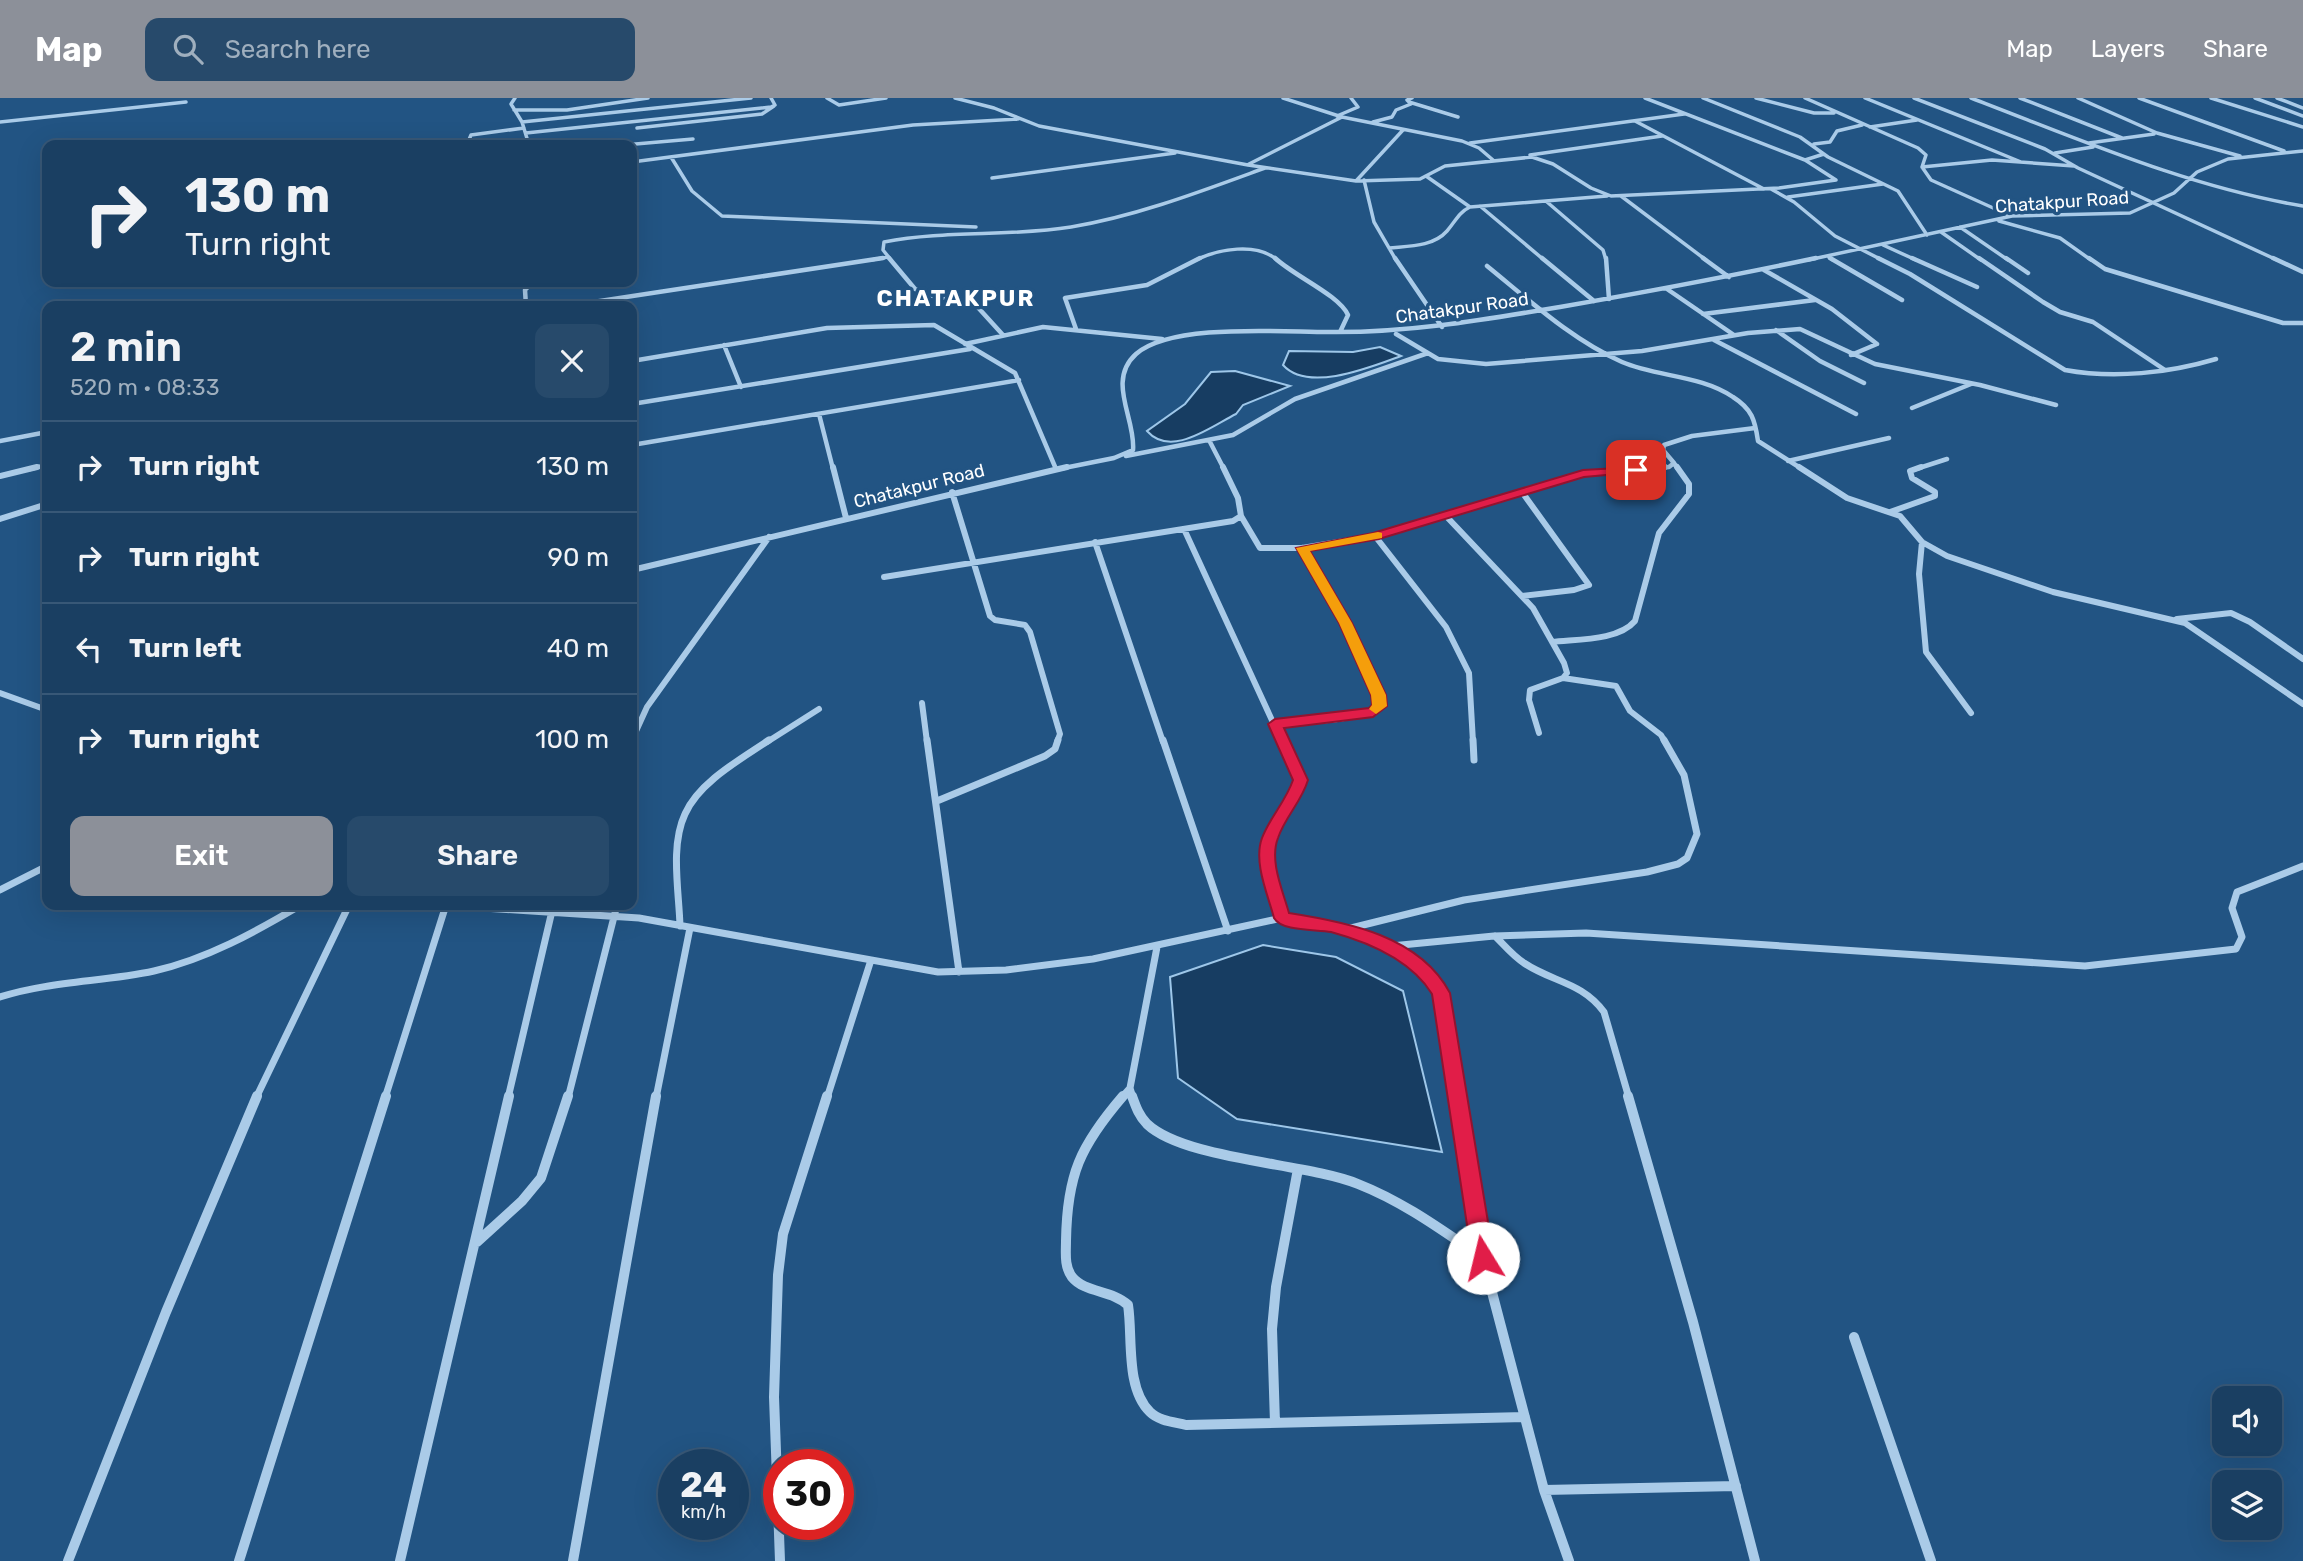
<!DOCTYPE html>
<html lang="en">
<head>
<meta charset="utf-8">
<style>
  body { margin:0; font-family:Rubik,sans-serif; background:#274a6b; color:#f1f3f6; height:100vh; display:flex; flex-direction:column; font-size:26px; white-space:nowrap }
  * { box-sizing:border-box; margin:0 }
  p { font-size:23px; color:#9fafbe }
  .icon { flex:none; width:38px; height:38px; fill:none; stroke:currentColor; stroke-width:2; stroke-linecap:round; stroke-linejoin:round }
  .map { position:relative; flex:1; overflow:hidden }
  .panel { position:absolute; left:42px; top:203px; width:595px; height:609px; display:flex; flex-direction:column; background:#1a3f62; border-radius:14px; box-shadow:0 7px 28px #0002,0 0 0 2px #385877 }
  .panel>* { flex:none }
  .guide { position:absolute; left:42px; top:42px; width:595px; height:147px; border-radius:14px; box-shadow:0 7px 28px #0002,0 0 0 2px #385877; background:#1a3f62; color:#f1f3f6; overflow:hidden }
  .tools { position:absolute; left:2212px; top:1288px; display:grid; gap:14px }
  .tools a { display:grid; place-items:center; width:70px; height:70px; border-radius:14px; background:#1a3f62; box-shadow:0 7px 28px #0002,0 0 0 2px #385877; font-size:35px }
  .speed { position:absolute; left:658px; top:1351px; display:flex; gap:14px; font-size:35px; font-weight:700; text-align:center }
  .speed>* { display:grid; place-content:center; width:91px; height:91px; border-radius:50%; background:#1a3f62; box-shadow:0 7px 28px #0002,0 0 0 2px #385877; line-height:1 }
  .speed small { font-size:18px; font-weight:400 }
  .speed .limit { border:10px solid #d22; background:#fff; color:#111 }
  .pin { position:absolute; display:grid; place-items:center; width:60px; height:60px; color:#fff; margin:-30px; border-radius:14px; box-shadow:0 4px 10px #0006 }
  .me { position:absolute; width:77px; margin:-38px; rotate:351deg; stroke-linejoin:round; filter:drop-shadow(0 0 5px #0008) }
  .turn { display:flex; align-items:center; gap:24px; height:147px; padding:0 28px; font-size:32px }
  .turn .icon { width:91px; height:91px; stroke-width:2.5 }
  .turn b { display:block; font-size:49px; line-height:60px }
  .round { display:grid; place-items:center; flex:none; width:74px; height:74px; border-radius:14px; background:#274a6b }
  .headline { display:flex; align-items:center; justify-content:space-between; height:119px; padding:0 28px }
  h1 { font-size:42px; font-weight:600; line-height:52px }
  .cta { display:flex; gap:14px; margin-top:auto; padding:14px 28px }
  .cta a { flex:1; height:80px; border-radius:14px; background:#8c9099; color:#fff; font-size:28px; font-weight:600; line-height:80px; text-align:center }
  .cta a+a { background:#274a6b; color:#f1f3f6 }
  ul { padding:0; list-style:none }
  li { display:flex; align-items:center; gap:21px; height:91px; padding:0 28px; border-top:2px solid #385877 }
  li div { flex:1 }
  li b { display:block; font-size:26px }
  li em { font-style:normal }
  header { display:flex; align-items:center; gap:42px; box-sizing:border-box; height:98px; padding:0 35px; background:#8c9099; color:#fff }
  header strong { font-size:33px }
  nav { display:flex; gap:38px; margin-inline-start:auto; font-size:24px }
  .search { width:490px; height:63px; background:#274a6b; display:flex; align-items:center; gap:18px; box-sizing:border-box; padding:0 24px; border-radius:14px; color:#9fafbe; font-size:26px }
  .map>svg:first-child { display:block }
</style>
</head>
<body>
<header>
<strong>Map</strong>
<div class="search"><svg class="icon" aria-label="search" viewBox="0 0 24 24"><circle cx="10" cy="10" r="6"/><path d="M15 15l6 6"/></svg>Search here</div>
<nav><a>Map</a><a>Layers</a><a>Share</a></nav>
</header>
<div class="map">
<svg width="2303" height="1463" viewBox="0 0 2303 1463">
  <rect width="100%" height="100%" fill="#225483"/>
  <path fill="#173d62" stroke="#9ec7e9" stroke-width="2" d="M1380,249l21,9c-30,11 -93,37 -118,9l6,-14 64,1z
    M1235,273l55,15 -47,19 -7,9c-26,13 -65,44 -89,17l38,-27 26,-32z
    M1263,847l73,12 67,34 39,161 -205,-33 -59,-41 -8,-101z"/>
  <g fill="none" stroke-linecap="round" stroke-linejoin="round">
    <path stroke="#aacbe8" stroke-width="3.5" d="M515,0l-4,6 11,18 7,23
      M827,0l12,7 47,-7
      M955,0l39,10 45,18 209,39 108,16 64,-2 25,-13 87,-9 21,7 38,24 20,8 168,-8 57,-8 -31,-20 19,-6
      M1283,0l59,19 120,24 17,7 14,12
      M1645,0l160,62
      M1703,0l97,39 28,20 70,34 29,44
      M1756,0l58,15h20
      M1805,0l113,50 8,7 -4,12 9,13 80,36
      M1865,0l156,64
      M1914,0l131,51 33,19 199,92
      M1971,0c108,41 217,89 332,108
      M2020,0l102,40
      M2078,0l79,35 83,23
      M2139,0l145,53
      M2211,0l92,29
      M2255,0l48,18
      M2277,0l26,10
      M1409,4l49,15
      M514,12h53l81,-12
      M1337,18l21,-9 -7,-9
      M1635,23l129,68
      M0,24l186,-20
      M522,24l229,-24
      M1373,24l19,-5 4,-7 15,-6 -4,-4 5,-2
      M1870,29l47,-7
      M637,30l125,-14 12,-8
      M526,35l245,-26 4,-2 -4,-7
      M1470,45l214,-29
      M2089,45l65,-9
      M1814,46l16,-2 7,-11 25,-6
      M471,47l-3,-3 3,-7 53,-7
      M624,47l69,-6
      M2055,55l38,-6
      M1530,57l132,-19
      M671,59l21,34 30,25 254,11
      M632,64l281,-37 105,-6
      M1249,66l93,-47
      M1922,69l70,-7 82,6
      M1426,78l44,31
      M992,80l183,-25
      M1364,82l10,42 22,38
      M1356,83l47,-51
      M1771,91l23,13 41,34 47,24
      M1621,98l85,64
      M1788,99l95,-13
      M1547,104l56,48 3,10
      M1480,108l64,54
      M1999,123l61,17 31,22
      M1960,129l48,33
      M1941,134l40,28
      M1883,147l33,15
      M1389,150c19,-2 44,-1 58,-17 8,-9 12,-19 23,-24l137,-11
      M1829,159l4,3
      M871,162l17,-3
      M891,162l-8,-10 1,-8c62,-12 125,-5 187,-15 66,-11 131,-36 194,-59
      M1196,162c22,-11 61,-18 81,0
      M1808,162l204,-44 118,-3 44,-20 23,-21 31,-13 75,-8"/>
    <path stroke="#aacbe8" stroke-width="4.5" d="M889,160l26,31 18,7 40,6 30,33
      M1275,160c19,18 64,37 73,57l-8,17
      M1395,160l47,69
      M1542,160l52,43
      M1606,160l3,41
      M1703,160l26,19
      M1830,160l72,42
      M1878,160l32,16 155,96c49,9 104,3 151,-11
      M1912,160l65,29
      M1979,160l64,44 17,10 33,10 72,48
      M2006,160l22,15
      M2089,160l16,11 178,54h20
      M2273,160l30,14
      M1487,168c42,34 85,74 135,96 35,15 79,13 111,35 19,12 22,23 25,44l44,28
      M1764,172l68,39 45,35 -26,11
      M1667,191l67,46
      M526,208l-1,-16 8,-8
      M567,208l316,-48
      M1703,216l112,-14
      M1076,231l-11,-31 82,-13 53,-27
      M1776,232l44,31 44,22
      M1396,236l42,25 48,5 156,-13 106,-18 52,-4 75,35 105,21 76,20
      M1714,242l142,74
      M965,246l78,-17 119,12
      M724,247l17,42
      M632,263l195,-33 107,-3 81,48 41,96
      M632,306l338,-55
      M1912,310l59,-24
      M819,316l14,55
      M0,343l47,-9
      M1210,344l14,27
      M632,347l387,-65
      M1126,358l107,-21 62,-36 133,-46
      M1788,363l101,-23
      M1674,365l4,6
      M30,371l17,-4
      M1059,371l55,-11 19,-8c3,-31 -27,-69 3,-96 35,-31 144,-22 192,-22 79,1 154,-12 232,-25 86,-15 171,-31 256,-49
      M1644,371l25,-2 5,-4 -11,-13 1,-5 28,-9 63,-8
      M1916,371l31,-10"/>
    <path stroke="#aacbe8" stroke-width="6" d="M833,369l13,51
      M1799,369l48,31 53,18 22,26 25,14 106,36 132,31 118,81
      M0,378l37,-9
      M952,394l38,124 5,4 30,5 5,7 30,102 -3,8
      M1522,394l67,93 -15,5 -52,6
      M1890,414l45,-16v-4l-23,-14 -2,-7 11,-4
      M1241,418l19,32h42l73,-12 208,-62 82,-7
      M1446,418l87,92 31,55 3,10 -4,5 -33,12 -1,10 10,33
      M0,421l47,-15
      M1184,431l98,213
      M1375,438l71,91 23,46 4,69
      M1095,444l68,200
      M1922,444l-3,32 7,78 45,61
      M632,472l435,-103
      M884,479l349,-56 8,-5 -3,-18 -15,-31
      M2177,521l54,-6 19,9 53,37
      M1552,544c25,-3 66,-1 83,-21l24,-88 30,-39v-10l-12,-17
      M1563,580l53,8 14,25 31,24 4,7
      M0,595l47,17
      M922,605l5,39
      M1275,626c26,-3 86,-2 105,-18l-34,-83 -44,-75
      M632,642l15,-33 122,-170
      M767,644l52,-33"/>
    <path stroke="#aacbe8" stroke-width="7" d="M927,642l32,232
      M1163,642l65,191
      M1282,642l18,40c-6,16 -15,29 -23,43 -18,32 -4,63 5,95
      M1473,642l1,20
      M937,703l108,-45 10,-7 3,-9
      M0,792l47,-24
      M437,807l202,13 299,54 68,-2 87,-11 189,-41 49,8 59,20 42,32 9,15 17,105
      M680,828c-1,-35 -10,-80 5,-112 14,-32 56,-55 84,-74
      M1347,831l117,-29 183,-28 31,-8 9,-6 10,-24 -13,-59 -20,-35
      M1495,838c9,9 18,20 29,27 28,19 58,19 80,49l25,86
      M1391,848l103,-10 92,-3 499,33 151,-17 6,-12 -10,-29 5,-16 66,-26
      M0,899c50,-16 103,-15 154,-26 53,-12 101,-39 147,-66
      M256,1000l93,-193
      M385,1000l61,-193
      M508,1000l44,-187
      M568,1000l49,-193
      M656,1000l34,-170
      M827,1000l44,-138
      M1121,1000l9,-10
      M1133,1000l-3,-10 27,-141"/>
    <path stroke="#aacbe8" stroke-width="10" d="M1123,998c-43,50 -56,79 -57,145 0,12 -2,25 6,36 13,16 40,13 56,28 5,31 -3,83 22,107 9,9 24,10 36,13l339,-8
      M1132,998c4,11 7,20 15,28 38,36 160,39 211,60 46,18 85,47 125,74
      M1457,998l26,162 61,232 25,71
      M1628,998l65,226 62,239
      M477,1144l45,-41 19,-23 27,-82
      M1854,1239l77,224
      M1275,1325l-3,-94 4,-42 22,-118
      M1544,1392l192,-4
      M68,1463l98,-249 91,-216
      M239,1463l147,-465
      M400,1463l109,-465
      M573,1463l83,-465
      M780,1463l-6,-164 4,-122 5,-41 44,-138"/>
  </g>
  <path fill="#e11d48" stroke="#92132f" stroke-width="2" d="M1636,369l6,3 -2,2 -56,5 -205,62 -69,12 42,72 34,72 1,11 -14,11 -89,11 24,52c-6,21 -23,37 -30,58 -9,23 5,53 11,75 58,9 131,23 161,80l44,265 -3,8 -8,3 -7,-3 -4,-8 -40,-264c-21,-34 -64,-52 -101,-62 -15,-3 -49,0 -57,-14 -6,-23 -21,-56 -12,-80 8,-21 24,-37 31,-58l-25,-56 7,-5 94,-11 3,-3 -1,-10 -32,-72 -43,-75 77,-15 210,-63z"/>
  <path fill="#f59e0b" d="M1378,434l4,1v5l-72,13 42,72 34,72 1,11 -11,8 -7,-5 3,-4 -1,-10 -32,-72 -43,-75z"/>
  <g text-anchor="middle" stroke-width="7" stroke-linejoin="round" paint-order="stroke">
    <g font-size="18" fill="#fff" stroke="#225483">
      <text transform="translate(2062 104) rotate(-4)" y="6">Chatakpur Road</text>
      <text transform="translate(1462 210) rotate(-8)" y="6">Chatakpur Road</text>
      <text transform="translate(919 388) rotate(-14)" y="6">Chatakpur Road</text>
    </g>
    <g font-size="23" font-weight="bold" letter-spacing="2" fill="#fff" stroke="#225483">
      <text x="956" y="208">CHATAKPUR</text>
    </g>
  </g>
</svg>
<div class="tools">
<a><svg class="icon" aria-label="sound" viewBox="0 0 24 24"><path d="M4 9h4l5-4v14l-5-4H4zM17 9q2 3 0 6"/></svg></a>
<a><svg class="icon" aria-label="layers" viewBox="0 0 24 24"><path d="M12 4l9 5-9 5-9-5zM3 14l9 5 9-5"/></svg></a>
</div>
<div class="speed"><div>24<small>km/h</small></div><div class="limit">30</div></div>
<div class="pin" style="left:1636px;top:372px;background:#d93025"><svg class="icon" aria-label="arrive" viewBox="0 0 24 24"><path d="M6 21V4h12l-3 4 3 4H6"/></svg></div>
<svg class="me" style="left:1483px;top:1160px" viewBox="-20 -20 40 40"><circle r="19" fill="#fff"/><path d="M0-13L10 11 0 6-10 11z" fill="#e11d48"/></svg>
<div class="guide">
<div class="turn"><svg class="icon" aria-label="right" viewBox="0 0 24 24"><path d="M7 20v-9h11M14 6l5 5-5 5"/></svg><div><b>130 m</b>Turn right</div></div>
</div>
<section class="panel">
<div class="headline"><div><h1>2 min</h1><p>520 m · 08:33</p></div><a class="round"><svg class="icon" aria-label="close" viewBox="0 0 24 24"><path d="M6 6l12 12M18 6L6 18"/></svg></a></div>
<ul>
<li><svg class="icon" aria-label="right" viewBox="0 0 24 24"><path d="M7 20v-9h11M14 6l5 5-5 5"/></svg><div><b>Turn right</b></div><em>130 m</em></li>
<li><svg class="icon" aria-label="right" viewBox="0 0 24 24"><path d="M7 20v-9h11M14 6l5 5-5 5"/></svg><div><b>Turn right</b></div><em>90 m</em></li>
<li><svg class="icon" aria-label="left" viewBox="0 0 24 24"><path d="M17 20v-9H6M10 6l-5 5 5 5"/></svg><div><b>Turn left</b></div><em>40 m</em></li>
<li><svg class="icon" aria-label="right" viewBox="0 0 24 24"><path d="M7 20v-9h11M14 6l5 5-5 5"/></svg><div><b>Turn right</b></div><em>100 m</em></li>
</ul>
<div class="cta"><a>Exit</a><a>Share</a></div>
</section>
</div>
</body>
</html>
